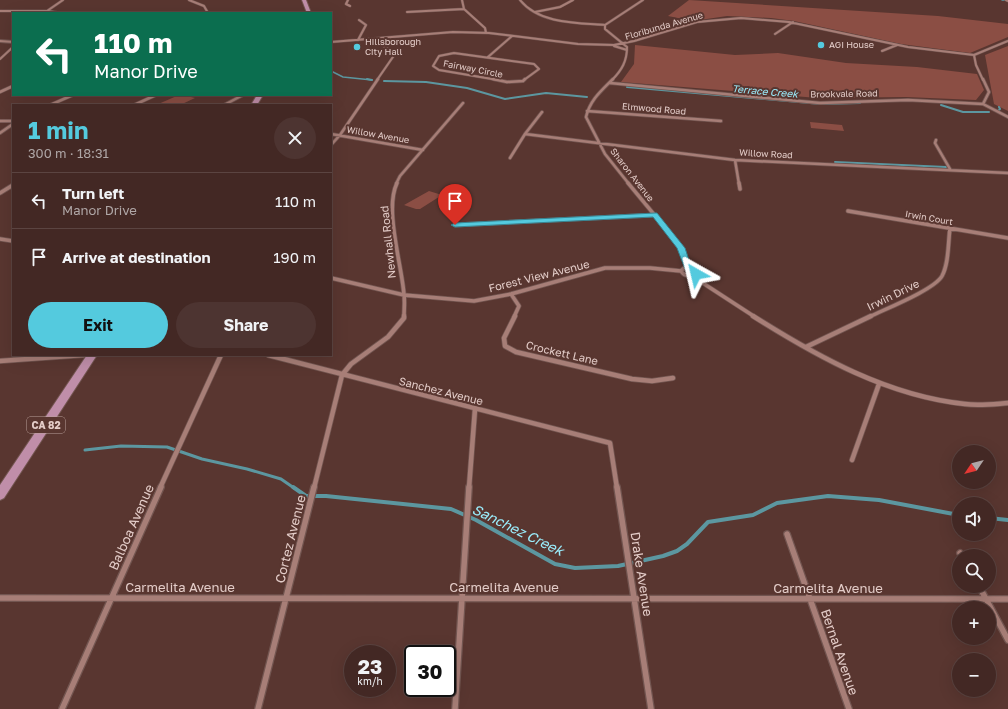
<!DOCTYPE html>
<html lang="en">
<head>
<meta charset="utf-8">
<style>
  body { margin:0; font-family:"Golos Text",sans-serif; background:#4d3431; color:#f1f3f6; height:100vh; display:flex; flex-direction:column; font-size:15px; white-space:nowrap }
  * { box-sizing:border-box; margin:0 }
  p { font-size:13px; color:#afa6a6 }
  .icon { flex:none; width:22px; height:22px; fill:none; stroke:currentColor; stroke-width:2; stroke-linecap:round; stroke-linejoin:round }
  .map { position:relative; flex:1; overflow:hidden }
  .drawer { position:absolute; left:12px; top:104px; width:320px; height:252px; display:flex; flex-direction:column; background:#432824; border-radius:0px; box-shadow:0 4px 16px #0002,0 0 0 1px #5b4441 }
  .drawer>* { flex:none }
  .banner { position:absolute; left:12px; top:12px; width:320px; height:84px; border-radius:0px; box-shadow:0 4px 16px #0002,0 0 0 1px #5b4441; background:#0b6e4f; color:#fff; overflow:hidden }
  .needle { width:26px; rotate:235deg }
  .buttons { position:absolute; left:952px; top:445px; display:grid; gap:8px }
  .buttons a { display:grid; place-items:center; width:44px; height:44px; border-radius:50%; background:#432824; box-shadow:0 4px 16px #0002,0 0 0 1px #5b4441; font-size:20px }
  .speed { position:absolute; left:344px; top:645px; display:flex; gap:8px; font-size:20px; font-weight:700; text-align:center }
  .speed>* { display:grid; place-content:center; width:52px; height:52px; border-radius:50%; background:#432824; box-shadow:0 4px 16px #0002,0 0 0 1px #5b4441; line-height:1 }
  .speed small { font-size:10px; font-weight:400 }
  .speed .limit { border:2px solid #111; border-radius:6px; background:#fff; color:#111 }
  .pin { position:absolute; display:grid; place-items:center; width:34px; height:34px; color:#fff; margin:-41px -17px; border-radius:50% 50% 50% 0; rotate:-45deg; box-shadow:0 0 4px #0007 }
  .pin .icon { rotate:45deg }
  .me { position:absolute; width:44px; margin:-22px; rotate:323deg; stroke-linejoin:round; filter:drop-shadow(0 0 3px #0008) }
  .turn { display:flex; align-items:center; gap:14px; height:84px; padding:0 16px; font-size:18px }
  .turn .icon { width:52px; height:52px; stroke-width:2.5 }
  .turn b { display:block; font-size:28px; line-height:34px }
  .round { display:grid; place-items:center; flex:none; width:42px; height:42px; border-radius:21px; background:#4d3431 }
  .summary { display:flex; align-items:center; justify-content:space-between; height:68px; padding:0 16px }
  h1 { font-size:24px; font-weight:700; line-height:30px; color:#54cade }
  .cta { display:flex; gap:8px; margin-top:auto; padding:8px 16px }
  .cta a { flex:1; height:46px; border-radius:24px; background:#54cade; color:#111; font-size:16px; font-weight:700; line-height:46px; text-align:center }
  .cta a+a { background:#4d3431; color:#f1f3f6 }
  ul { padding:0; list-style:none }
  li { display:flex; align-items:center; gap:12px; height:56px; padding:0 16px; border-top:1px solid #5b4441 }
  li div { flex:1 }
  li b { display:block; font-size:15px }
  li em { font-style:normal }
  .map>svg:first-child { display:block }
</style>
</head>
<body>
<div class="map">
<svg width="1008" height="709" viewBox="0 0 1008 709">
  <rect width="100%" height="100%" fill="#593630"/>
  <path fill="#8b4e44" d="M689,0l249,16 70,8v13l-38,16 -69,-9 -107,-23 -23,-3 -44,-2 -34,5 -25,-5z
    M635,45l100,10 43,-2 68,10 71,4 60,7 7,16 -8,10 -70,-3 -88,1 -197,-16 13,-18z
    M1008,46v65l-14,-7 -9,-49z
    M179,95h16l-4,2 4,1 -15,7h-24z
    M810,122l32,3 2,6 -33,-3z
    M429,191l13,4 -22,14h-4l-12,-4z"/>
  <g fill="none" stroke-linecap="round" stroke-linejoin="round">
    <path stroke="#5c97a0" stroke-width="1.5" d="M1002,0h6
      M331,71l12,6 29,3"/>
    <path stroke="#5c97a0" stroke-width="2" d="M367,79l5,1
      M384,81l42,1 41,6 38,11 41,-6 41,4
      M627,87l194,17 39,-1
      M941,105l22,7h26
      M998,111l2,-2 -1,-2
      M835,162l111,5"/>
    <path stroke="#5c97a0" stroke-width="3" d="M85,450l36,-4 46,1 35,12 45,10 34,10 13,9"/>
    <path stroke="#5c97a0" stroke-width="4" d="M293,487l13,9h20l125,13 25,11 79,44 20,4 43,-2 45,-10 14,-5 10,-7 21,-22 45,-7 24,-12 51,-7 51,4 80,15
      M989,518l19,2"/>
    <defs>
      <path id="minor-far4" d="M189,0l15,6 4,7
        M348,0l-2,4 4,2
        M462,0l2,9 21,19 1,5
        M520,0c19,24 57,23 85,25
        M1006,0l2,1
        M0,11h47l14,2
        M47,11l16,-11
        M407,12l57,-3
        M535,12l25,-5 13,-7
        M775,34l18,-12
        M374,39l21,15 -18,26
        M358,40l8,-15 -7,-5
        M331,42l122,-10 36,1 89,11 36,1 20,-4 63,-19 44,-4 48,4 119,25 66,8
        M614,46l13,4
        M882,51l15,-6
        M488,57l24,-21
        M0,59l13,-12
        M498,80l-59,-10 -6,-4 6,-10 15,-3 80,11 5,5 -15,11
        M612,80c10,-10 15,-19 15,-33l-22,-18v-4l38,-25
        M983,80l-7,-15 -2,-10 34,-14"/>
      <path id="minor-far3" d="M493,79l14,3 16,-1 2,-2
        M613,79c-12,12 -23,21 -27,38l19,37 24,30
        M983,79l6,13 -6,12 25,13
        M610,83l210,20 88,-3 75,4
        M0,92l13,-6
        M50,105l23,-10
        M134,105l22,-10
        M224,105l19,-10
        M587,111l134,10
        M0,121h13
        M0,133l13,-9
        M331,134l92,16
        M525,134l210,26 273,13
        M936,140l-1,3 15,26
        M331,145l9,-10 38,-56
        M510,158l15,-24 17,-22
        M735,160l4,24
        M396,184l4,-8 63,-73"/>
      <path id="minor-far2" d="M397,183c-13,27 5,82 7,112 1,7 0,14 0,22
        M628,183l53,64 7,20
        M739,183l1,6
        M0,193l13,-8
        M848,211l160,27
        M455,225l200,-10
        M0,239l13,2
        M685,267l10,2 2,4c-6,4 -12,4 -16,-2z
        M692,276l63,41
        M331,278l73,17 70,6 37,-7 94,-26h45l31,3
        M511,294l8,12 -5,11
        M869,317c16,-8 65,-27 73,-41 7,-13 6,-33 8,-48"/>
      <path id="minor-far1" d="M515,316l-11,22 1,8 11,6 116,27 20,2 21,-3
        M753,316c65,41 135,80 212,88 14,2 29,0 43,-1
        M806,347l65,-31
        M268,355l342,88 7,45
        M0,361l84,-6
        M852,460l27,-76
        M160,488l61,-133
        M314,488l28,-113 9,-11 37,-27 16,-19v-2
        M469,488l6,-79"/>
      <path id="minor" d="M617,487l34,222
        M787,534l62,175
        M960,553l2,3
        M979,586l29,54
        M0,598l1008,1
        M62,709l99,-222
        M258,709l56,-222
        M455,709l14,-222"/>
      <path id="tertiary" d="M0,40l13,1v2l-13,-1z"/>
      <path id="primary" d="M302,0h4l5,13h-4z
        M257,95h6l-6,10h-6z
        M87,355h10l-93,143 -4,2v-15z"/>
    </defs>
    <use href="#minor-far4" stroke="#725550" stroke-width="3"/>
    <use href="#minor-far3" stroke="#725550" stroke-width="4"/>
    <use href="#minor-far2" stroke="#725550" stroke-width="5"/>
    <use href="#minor-far1" stroke="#725550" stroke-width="6"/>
    <use href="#minor" stroke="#725550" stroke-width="8"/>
    <use href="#tertiary" stroke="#725550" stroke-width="2"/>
    <use href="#primary" stroke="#725550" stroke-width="2"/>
    <use href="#minor-far4" stroke="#a77e77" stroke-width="2"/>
    <use href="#minor-far3" stroke="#a77e77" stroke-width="2.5"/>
    <use href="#minor-far2" stroke="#a77e77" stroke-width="3.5"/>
    <use href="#minor-far1" stroke="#a77e77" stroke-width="4.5"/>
    <use href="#minor" stroke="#a77e77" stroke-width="5.5"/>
    <use href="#tertiary" fill="#a77e77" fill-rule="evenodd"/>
    <use href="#primary" fill="#c08ea9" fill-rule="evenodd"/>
  </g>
  <path fill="#54cade" stroke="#378390" d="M655,213h2l28,35 6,18 9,4 -1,6h-6l-1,-4 -7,-3 -8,-21 -24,-31 -198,10 -4,-2 4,-2z"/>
  <g fill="#54cade" stroke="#593630" stroke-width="1.5">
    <circle cx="821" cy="45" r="4"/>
    <circle cx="357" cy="47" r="4"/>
  </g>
  <g text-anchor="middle" stroke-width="4" stroke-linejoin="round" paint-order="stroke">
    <g font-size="9" fill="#e4cdc9" stroke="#593630">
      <text transform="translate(664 26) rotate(-16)" y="3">Floribunda Avenue</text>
      <text transform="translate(473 69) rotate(11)" y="3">Fairway Circle</text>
      <text transform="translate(844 94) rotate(-1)" y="3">Brookvale Road</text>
      <text transform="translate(654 109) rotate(5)" y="3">Elmwood Road</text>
      <text transform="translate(378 135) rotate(10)" y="3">Willow Avenue</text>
      <text transform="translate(766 154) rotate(3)" y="3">Willow Road</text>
      <text transform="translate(632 175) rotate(52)" y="3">Sharon Avenue</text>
      <text transform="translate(929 218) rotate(10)" y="3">Irwin Court</text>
    </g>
    <g font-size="9" fill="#e4cdc9" stroke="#593630" text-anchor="start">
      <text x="365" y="45">Hillsborough<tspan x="365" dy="10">City Hall</tspan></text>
      <text x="829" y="48">AGI House</text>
    </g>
    <g font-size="10" font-style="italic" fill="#9aedfc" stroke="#593630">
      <text transform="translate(765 91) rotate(5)" y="4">Terrace Creek</text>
    </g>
    <rect fill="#593630" stroke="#baa09b" stroke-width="1" x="27" y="417" width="38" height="16" rx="3"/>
    <g font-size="10" font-weight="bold" fill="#e4cdc9">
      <text x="46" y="429">CA 82</text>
    </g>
    <g font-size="11" fill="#e4cdc9" stroke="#593630">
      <text transform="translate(388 242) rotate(-96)" y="4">Newhall Road</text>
      <text transform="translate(539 276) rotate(-14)" y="4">Forest View Avenue</text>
      <text transform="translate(893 295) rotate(-26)" y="4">Irwin Drive</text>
      <text transform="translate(562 353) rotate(13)" y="4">Crockett Lane</text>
      <text transform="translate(441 391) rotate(14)" y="4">Sanchez Avenue</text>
    </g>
    <g font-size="13" fill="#e4cdc9" stroke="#593630">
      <text transform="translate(131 527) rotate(-66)" y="5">Balboa Avenue</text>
      <text transform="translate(290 539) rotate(-76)" y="5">Cortez Avenue</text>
      <text transform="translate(642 574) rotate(81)" y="5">Drake Avenue</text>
      <text x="180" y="592">Carmelita Avenue</text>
      <text x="504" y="592">Carmelita Avenue</text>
      <text x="828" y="593">Carmelita Avenue</text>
      <text transform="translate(840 652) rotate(71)" y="5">Bernal Avenue</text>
    </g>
    <g font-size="14" font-style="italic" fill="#9aedfc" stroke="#593630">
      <text transform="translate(518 530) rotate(26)" y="5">Sanchez Creek</text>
    </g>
  </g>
</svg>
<div class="buttons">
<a><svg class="needle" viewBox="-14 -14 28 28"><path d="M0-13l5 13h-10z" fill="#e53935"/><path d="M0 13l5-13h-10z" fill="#afa6a6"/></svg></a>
<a><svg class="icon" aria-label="sound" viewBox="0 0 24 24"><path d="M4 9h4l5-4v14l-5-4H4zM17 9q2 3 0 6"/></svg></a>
<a><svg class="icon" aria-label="search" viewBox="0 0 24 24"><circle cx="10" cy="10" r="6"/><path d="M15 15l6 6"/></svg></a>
<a>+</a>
<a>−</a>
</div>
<div class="speed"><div>23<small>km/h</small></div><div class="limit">30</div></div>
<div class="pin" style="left:455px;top:225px;background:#d93025"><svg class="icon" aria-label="arrive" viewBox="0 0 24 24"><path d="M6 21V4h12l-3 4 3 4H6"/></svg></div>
<svg class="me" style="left:696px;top:274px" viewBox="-20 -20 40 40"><path d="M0-17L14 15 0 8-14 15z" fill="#54cade" stroke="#fff" stroke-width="4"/></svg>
<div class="banner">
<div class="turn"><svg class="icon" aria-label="left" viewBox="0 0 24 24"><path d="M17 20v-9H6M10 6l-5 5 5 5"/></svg><div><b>110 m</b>Manor Drive</div></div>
</div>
<section class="drawer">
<div class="summary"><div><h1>1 min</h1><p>300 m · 18:31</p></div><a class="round"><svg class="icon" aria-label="close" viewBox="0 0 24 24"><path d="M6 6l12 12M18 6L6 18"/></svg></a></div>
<ul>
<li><svg class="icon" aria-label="left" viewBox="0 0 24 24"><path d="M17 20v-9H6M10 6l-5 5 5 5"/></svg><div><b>Turn left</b><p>Manor Drive</p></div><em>110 m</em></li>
<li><svg class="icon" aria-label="arrive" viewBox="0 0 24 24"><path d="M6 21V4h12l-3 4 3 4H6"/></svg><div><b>Arrive at destination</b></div><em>190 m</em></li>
</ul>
<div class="cta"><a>Exit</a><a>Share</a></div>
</section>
</div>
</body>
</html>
